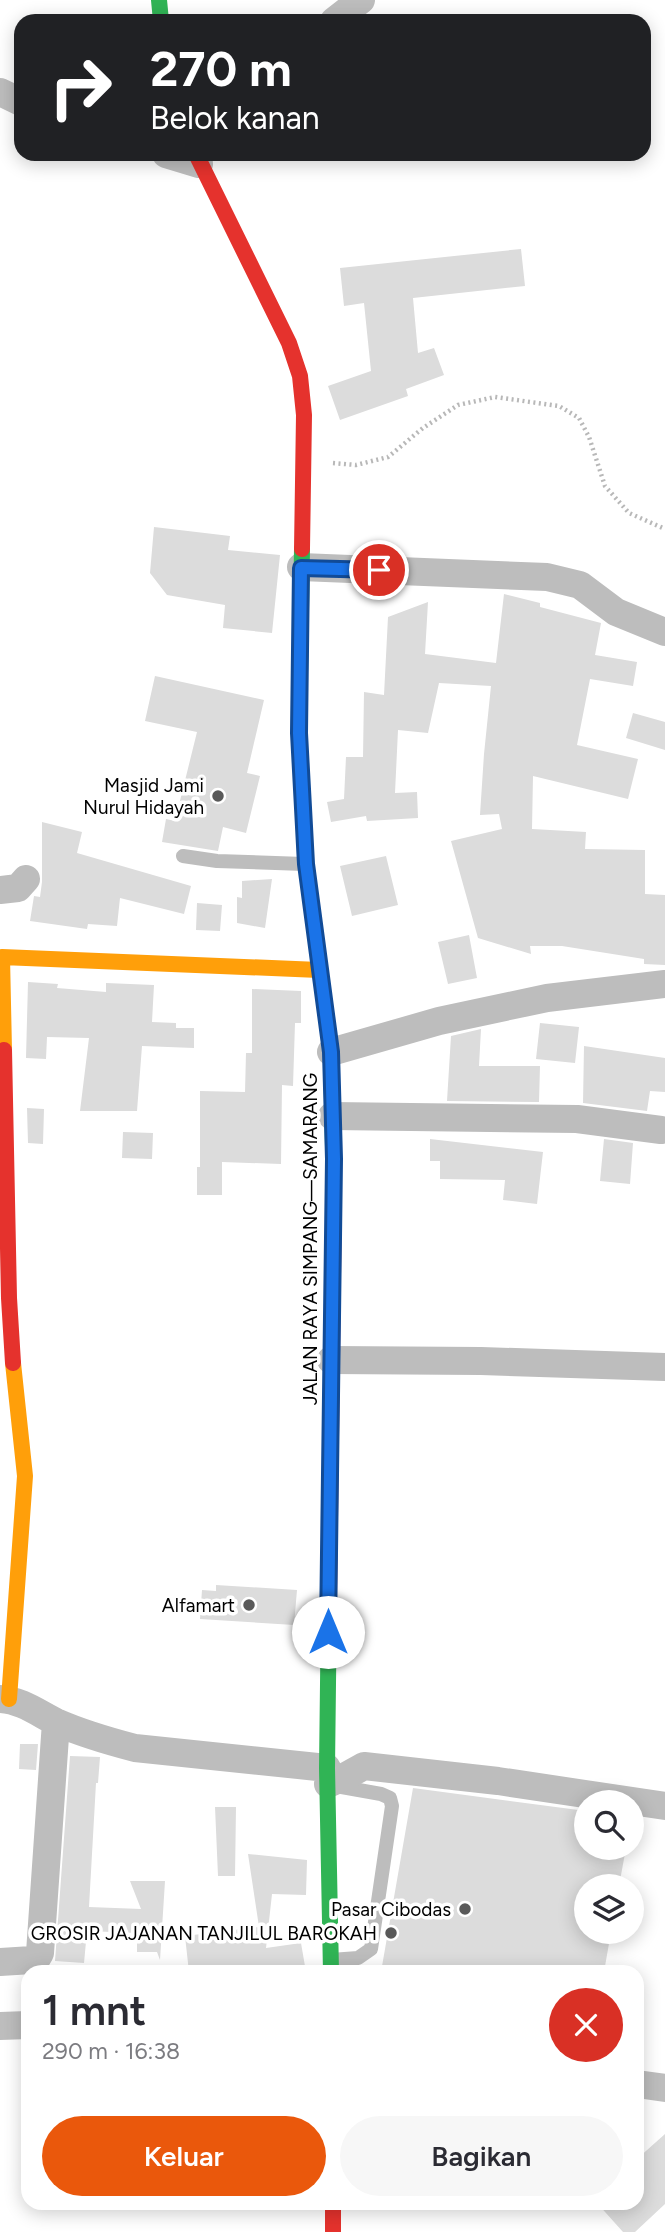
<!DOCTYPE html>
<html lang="id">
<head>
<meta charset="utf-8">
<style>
  body { margin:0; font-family:Figtree,sans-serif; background:#f7f7f7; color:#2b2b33; height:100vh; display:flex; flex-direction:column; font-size:26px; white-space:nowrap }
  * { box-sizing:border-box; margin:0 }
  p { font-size:23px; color:#7c7c81 }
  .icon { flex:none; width:38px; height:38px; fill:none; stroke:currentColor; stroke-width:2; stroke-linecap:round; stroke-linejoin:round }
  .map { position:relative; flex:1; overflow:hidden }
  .panel { position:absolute; left:21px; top:1965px; width:623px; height:245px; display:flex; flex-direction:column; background:#fff; border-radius:21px; box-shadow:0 4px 18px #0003 }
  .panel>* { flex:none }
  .top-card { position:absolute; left:14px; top:14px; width:637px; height:147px; border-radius:21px; box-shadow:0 4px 18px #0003; background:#202124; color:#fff; overflow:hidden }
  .buttons { position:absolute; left:574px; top:1790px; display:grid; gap:14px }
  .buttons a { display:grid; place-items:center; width:70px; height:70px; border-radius:50%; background:#fff; box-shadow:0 4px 18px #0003; font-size:35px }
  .pin { position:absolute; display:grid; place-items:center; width:60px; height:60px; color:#fff; margin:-30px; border:4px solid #fff; border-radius:50%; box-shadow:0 2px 7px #0007 }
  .me { position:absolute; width:77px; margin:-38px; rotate:0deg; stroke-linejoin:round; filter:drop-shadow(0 0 5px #0008) }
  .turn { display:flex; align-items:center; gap:24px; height:147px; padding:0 21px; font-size:32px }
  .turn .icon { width:91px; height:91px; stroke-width:2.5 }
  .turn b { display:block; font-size:49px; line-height:60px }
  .round { display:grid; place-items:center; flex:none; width:74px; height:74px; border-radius:37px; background:#f7f7f7 }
  .summary { display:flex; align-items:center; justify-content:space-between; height:119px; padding:0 21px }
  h1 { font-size:42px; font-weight:600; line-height:52px }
  .cta { display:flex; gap:14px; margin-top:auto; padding:14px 21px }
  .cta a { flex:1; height:80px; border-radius:42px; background:#ea580c; color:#fff; font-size:28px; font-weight:600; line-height:80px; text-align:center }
  .cta a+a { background:#f7f7f7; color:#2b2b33 }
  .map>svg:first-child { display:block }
</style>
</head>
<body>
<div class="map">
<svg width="665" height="2232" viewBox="0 0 665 2232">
  <rect width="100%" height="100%" fill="#fff"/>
  <path fill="#dcdcdc" d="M521,249l4,37 -112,12 5,55 16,-5 10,27 -38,14 2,7 -68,24 -12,-34 43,-15 -7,-68 -20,3 -4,-38z
    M154,527l76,9 -2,14 52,5 -8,78 -49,-5 2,-23 -58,-10 -17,-22z
    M504,594l36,9v4l61,16 -6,32 42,7 -4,24 -43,-7 -13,66 61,14 -10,40 -95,-23 -1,53 54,3 -1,17 60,1v44l20,1v70l-21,-1v-5l-82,-13h-32l1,8 -53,-16 -27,-97 51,-12 -3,-15 -19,1 4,-61 7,-68 -52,-3 -11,50 -30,-3 -3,63 22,-1 1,26 -51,3 -1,-5 -35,6 -4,-20 17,-3 2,-42h17l1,-65 20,3 4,-78 40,-15 -3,52 71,9z
    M155,676l109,24 -17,73 13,3 -14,57 -23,-6 -5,24 -56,-9 4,-23 9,2 22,-89 -52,-11z
    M633,713l32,9v28l-39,-12z
    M42,822l40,10 -5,21 114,33 -7,28 -64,-16 -3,28 -29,-2 -1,5 -57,-8 4,-25 6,1 2,-15z
    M386,856l12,49 -46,11 -12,-50z
    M272,879l-7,49 -28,-5v-26l5,1v-17z
    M197,903l25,2 -2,26 -24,-1z
    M469,935l8,43 -29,6 -10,-42z
    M28,982l30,2 -1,4 49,4v-9l48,2 -2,37 24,1v5h18v20l-52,-2 -5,65h-57l9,-73 -42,-1 -1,22 -20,-1z
    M252,989l49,2v32h-6l-2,63 -11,-1 -1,79 -59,-2v33h-25v-28h3v-76l45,1 1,-39h6z
    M540,1023l39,4 -4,36 -39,-4z
    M481,1029l-2,37h61l-1,36 -92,-1 4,-65z
    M584,1046l81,12v34l-15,-1 -3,20 -64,-8z
    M27,1108l17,1 -1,35 -15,-1z
    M123,1132l30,1 -1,26 -30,-1z
    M430,1139l113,13 -6,52 -34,-4 2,-20 -65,-1v-18h-10z
    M604,1139l29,4 -3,41 -30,-3z
    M216,1585l81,5 -3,35 -94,-6 2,-29 14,1z
    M20,1744h18l-2,26 -17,-1z
    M70,1756l30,1 -2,26h-2l-7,124 52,2 -11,-28h35l-5,79 -3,-8h-20v-19l-50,-2 -3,32 -29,-2z
    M413,1788l173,23v37h40l-7,38h-33v46h25l-7,40h-223z
    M215,1807h21l-1,69h-17z
    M248,1854l59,6 -1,35 -34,-1 -6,54 35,-5 5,29h-117l-4,-36 74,-9z
    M665,2134v70l-30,28h-12l-26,-29h40v-44z"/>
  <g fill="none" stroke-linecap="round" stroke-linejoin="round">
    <path stroke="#b8b8b8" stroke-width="4.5" stroke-dasharray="2 3.5" stroke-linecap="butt" d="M333,463l23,2 32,-8 35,-29 35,-23 37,-8 64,9 20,12 10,19 16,49 24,27 36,16"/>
    <path stroke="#bdbdbd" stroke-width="14" d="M183,856l34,5 87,3
      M331,1960l27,-2 13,-9 21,-143 -2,-8 -9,-4 -45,-8"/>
    <path stroke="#bdbdbd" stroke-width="28" d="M334,21l27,-21
      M0,92l21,10
      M166,154l33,10
      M301,567l246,10 33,8 36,27 49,20
      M0,890l18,-2 8,-9
      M331,1052l108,-31 108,-23 118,-14
      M332,1116l245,3 84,11
      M331,1360l150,1 184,6
      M0,1699c21,1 38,14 56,23 25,11 52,19 79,26l192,20
      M328,1784l18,-8 18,-10 134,15 167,25
      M0,1962l32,-2 5,-2 3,-5 16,-231
      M0,2026l28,-1
      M637,2084l28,4"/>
    <path stroke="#30b455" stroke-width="16" d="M159,0l2,21
      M302,549l-3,184 7,131 25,188 3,141
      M329,1599l-2,169 4,204"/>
    <path stroke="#ff9f0a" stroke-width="16" d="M4,1050l-2,-93 317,13
      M9,1699l16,-223 -12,-113"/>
    <path stroke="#e5322d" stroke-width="16" d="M196,154l93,189 11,33 4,39 -2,134
      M4,1050l5,248 4,65
      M329,1599l5,-406
      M333,2203v29"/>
  </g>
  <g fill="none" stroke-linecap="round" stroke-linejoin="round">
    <defs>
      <path id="route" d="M328,1632l6,-473 -3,-107 -25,-188 -7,-131 2,-165 78,2"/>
    </defs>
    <use href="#route" stroke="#114b97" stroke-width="18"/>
    <use href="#route" stroke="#1a73e8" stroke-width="12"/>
  </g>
  <g fill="#595959" stroke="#fff" stroke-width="2.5">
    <circle cx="218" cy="796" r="7"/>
    <circle cx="249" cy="1605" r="7"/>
    <circle cx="465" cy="1909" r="7"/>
    <circle cx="391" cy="1933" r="7"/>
  </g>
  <g text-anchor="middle" stroke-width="7" stroke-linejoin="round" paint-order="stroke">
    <g font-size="19" fill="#000" stroke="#fff" text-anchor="end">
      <text x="204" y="792">Masjid Jami<tspan x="204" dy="22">Nurul Hidayah</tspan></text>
      <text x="235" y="1612">Alfamart</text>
      <text x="451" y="1916">Pasar Cibodas</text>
      <text x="377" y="1940">GROSIR JAJANAN TANJILUL BAROKAH</text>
    </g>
    <g font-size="19" fill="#000" stroke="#fff">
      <text transform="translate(310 1239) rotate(-90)" y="7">JALAN RAYA SIMPANG—SAMARANG</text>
    </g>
  </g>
</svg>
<div class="buttons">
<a><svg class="icon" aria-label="search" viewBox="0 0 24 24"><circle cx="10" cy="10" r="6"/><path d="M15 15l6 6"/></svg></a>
<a><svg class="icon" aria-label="layers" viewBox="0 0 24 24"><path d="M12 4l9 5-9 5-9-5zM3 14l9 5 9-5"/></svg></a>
</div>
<div class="pin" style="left:379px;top:570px;background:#d93025"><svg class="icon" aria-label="arrive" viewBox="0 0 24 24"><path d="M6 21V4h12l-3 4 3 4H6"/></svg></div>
<svg class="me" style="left:328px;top:1632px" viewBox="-20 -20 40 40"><circle r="19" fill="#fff"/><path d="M0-13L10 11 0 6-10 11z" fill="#1a73e8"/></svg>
<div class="top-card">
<div class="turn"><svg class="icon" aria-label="right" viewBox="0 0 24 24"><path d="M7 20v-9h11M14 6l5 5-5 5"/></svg><div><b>270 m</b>Belok kanan</div></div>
</div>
<section class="panel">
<div class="summary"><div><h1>1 mnt</h1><p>290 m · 16:38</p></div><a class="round" style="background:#d93025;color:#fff"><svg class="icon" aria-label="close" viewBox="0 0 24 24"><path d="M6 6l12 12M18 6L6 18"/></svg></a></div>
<div class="cta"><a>Keluar</a><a>Bagikan</a></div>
</section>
</div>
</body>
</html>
